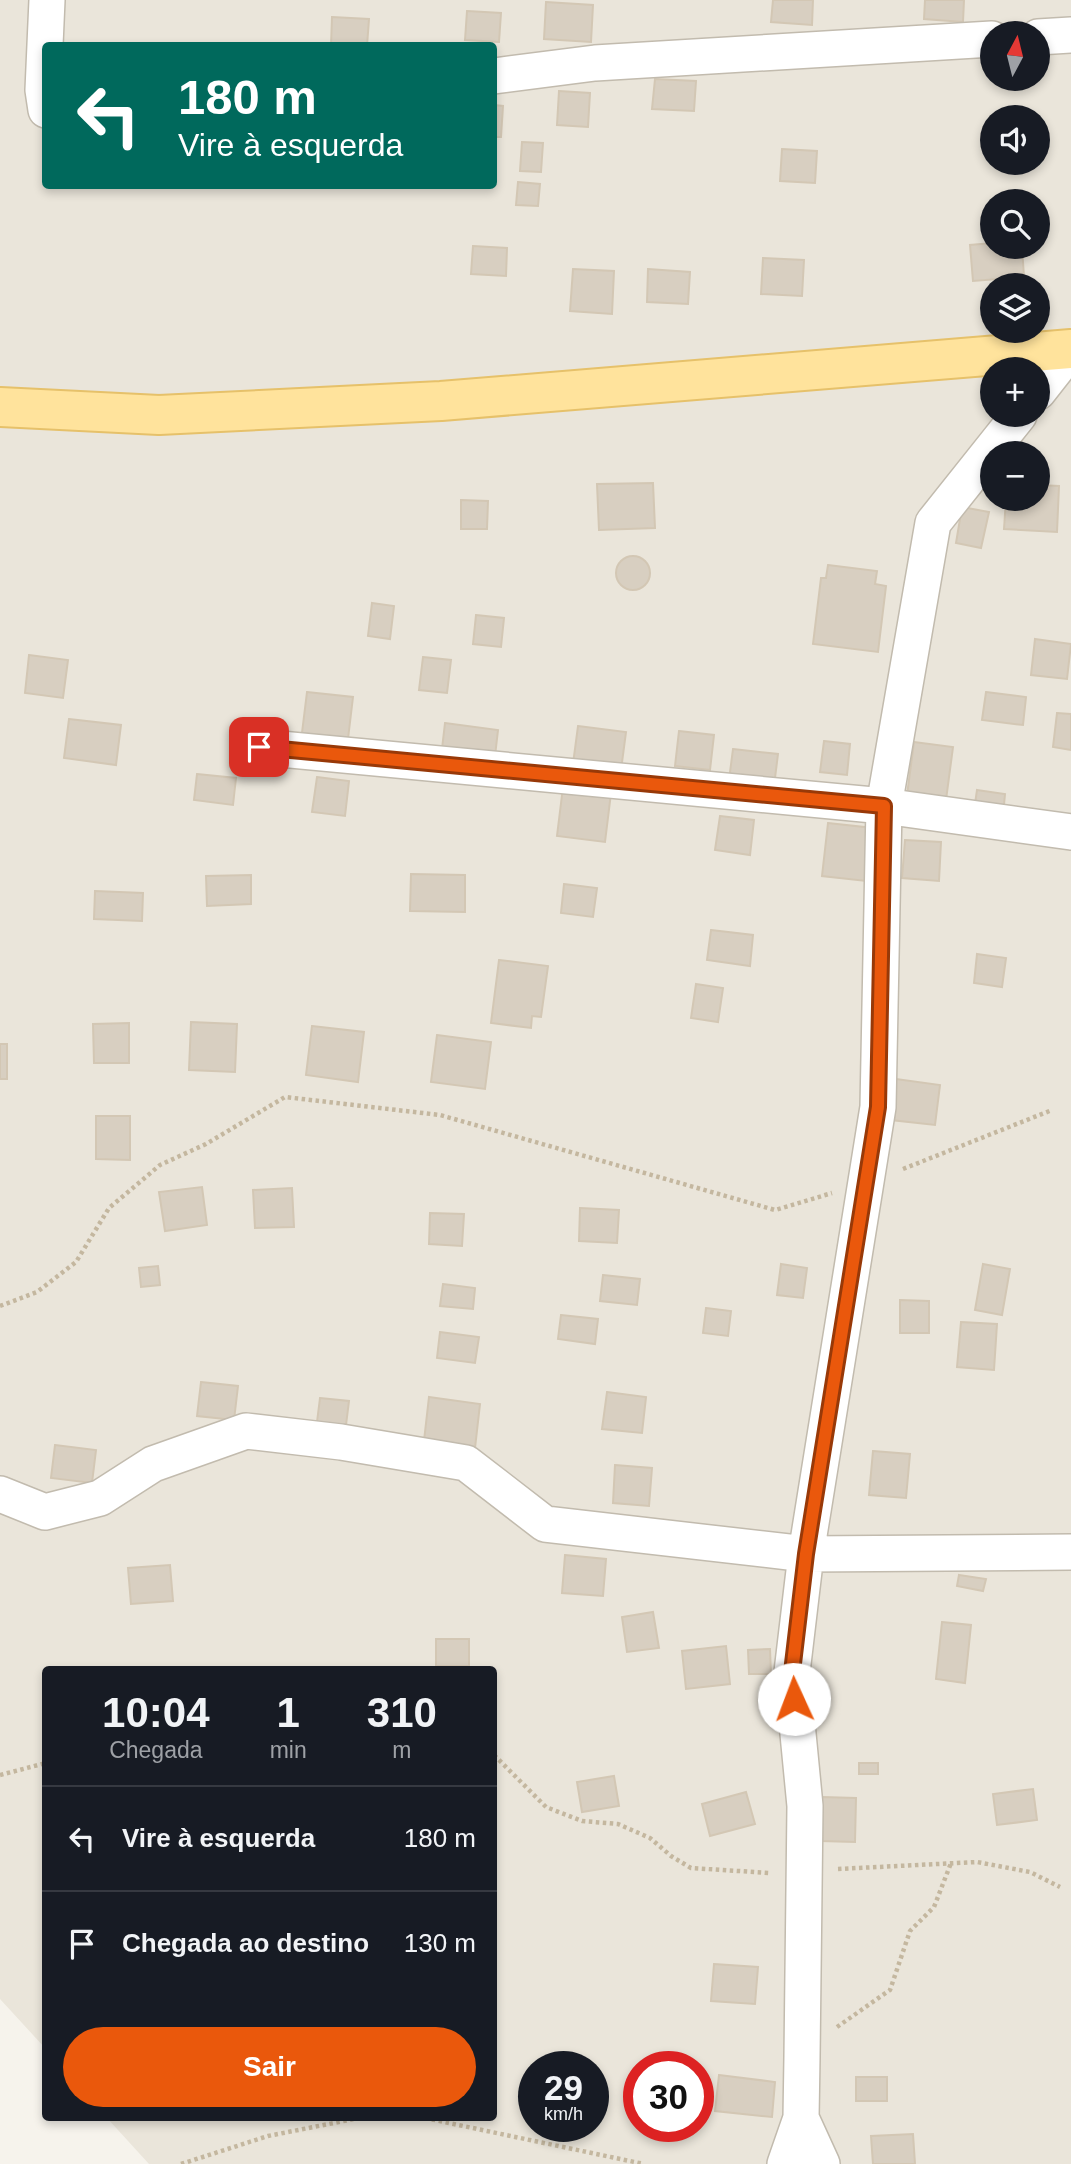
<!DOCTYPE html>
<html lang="pt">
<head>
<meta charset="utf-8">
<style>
  body { margin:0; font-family:Helvetica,sans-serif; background:#20242c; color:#f1f3f6; height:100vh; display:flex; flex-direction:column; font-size:26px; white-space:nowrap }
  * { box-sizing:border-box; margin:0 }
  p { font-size:23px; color:#9ea1a6 }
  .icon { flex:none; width:38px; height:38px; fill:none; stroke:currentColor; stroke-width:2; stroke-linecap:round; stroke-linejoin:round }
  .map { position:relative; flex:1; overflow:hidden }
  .details { position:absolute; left:42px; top:1666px; width:455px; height:455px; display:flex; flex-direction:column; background:#171b24; border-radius:7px; box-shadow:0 4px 10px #0003 }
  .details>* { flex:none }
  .banner { position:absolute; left:42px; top:42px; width:455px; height:147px; border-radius:7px; box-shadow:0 4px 10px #0003; background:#00695c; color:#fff; overflow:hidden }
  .needle { width:46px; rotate:7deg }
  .tools { position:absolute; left:980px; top:21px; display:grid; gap:14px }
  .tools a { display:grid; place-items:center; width:70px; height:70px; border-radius:50%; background:#171b24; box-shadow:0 4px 10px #0003; font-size:35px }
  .speed { position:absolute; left:518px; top:2051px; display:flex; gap:14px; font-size:35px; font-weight:700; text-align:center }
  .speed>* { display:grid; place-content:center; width:91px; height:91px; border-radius:50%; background:#171b24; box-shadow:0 4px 10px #0003; line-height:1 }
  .speed small { font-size:18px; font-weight:400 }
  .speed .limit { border:10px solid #d22; background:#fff; color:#111 }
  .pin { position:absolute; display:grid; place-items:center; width:60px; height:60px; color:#fff; margin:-30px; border-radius:14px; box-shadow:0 4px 10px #0006 }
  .me { position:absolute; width:77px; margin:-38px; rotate:358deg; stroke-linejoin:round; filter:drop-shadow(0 0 5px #0008) }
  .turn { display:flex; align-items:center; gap:24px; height:147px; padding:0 21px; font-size:32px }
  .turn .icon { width:91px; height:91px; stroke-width:2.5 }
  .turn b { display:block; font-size:49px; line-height:60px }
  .eta { display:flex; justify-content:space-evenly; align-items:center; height:119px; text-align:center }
  .eta b { font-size:42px; font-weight:600; line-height:49px }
  .cta { display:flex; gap:14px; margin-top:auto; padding:14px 21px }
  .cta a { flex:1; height:80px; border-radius:42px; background:#ea580c; color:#fff; font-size:28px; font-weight:600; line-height:80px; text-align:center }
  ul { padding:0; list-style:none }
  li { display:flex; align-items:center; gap:21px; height:105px; padding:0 21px; border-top:2px solid #363941 }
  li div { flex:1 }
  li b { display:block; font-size:26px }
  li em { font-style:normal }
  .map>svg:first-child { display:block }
</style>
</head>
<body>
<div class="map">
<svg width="1071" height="2164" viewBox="0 0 1071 2164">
  <rect width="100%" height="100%" fill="#f6f3ec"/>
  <path fill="#eae5da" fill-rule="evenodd" d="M0,0h1071v2164h-922l-42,-46h387v-448h-448l-1,378 -45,-49zM992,33h46v46h-46zM46,46h448v140h-448zM992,117h46v46h-46zM992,201h46v46h-46zM992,285h46v46h-46zM992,369h46v46h-46zM992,453h46v46h-46zM534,2067h59v59h-59zM639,2067h59v59h-59z"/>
  <path fill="#d8cfc1" stroke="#d3c7b4" stroke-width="2" d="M773,0h40l-1,25 -41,-3z
    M925,0h39l-1,22 -39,-3z
    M546,2l47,3 -2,37 -47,-3z
    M467,11l34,2 -2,29 -34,-2z
    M332,17l37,2 -2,27h-36z
    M655,79l41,2 -2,30 -42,-2z
    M559,91l31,2 -2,34 -31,-2z
    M494,105l9,1 -2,31h-7z
    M522,142l21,1 -2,29 -21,-1z
    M782,149l35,2 -2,32 -35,-2z
    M518,182l22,2 -2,22 -22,-1z
    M992,243v4h30l2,30 -51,4 -3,-36z
    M473,246l34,2 -1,28 -35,-2z
    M763,258l41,2 -2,36 -41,-2z
    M573,269l41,2 -2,43 -42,-3z
    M648,269l42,3 -2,32 -41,-2z
    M653,483l2,45 -56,2 -2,-46z
    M1038,485l21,1 -2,46 -53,-3 2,-30h32z
    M461,500l27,1 -1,28h-26z
    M962,507l27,5 -8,36 -25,-5z
    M616 573a17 17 0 1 1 34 0a17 17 0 1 1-34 0Z
    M828,565l49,6 -2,13 11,2 -8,66 -65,-8 8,-66h5z
    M372,603l22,3 -4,33 -22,-3z
    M476,615l28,3 -3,29 -28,-3z
    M1035,639l36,5 -4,35 -36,-4z
    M29,655l39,5 -5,38 -38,-5z
    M423,657l28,3 -4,33 -28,-3z
    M307,692l46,5 -5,42 -46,-6z
    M986,692l40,5 -3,28 -41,-5z
    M1057,713l14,1v36l-18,-3z
    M69,719l52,6 -5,40 -52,-7z
    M445,723l53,7 -3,26 -53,-7z
    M578,726l48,6 -5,38 -48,-6z
    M679,731l35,4 -4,35 -35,-4z
    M824,741l26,3 -3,31 -27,-3z
    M914,742l39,5 -7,53 -39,-5z
    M733,749l45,5 -4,32 -45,-6z
    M197,774l39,4 -3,27 -39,-5z
    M317,777l32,4 -4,35 -33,-4z
    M563,787l48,6 -6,49 -48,-6z
    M977,790l28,4 -2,21 -29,-4z
    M720,816l34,4 -4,35 -35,-5z
    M828,823l45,5 -7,53 -44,-5z
    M905,840l36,2 -2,39 -37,-3z
    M411,874l54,1v37l-55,-1z
    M251,875v29l-44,2 -1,-30z
    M564,884l33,4 -4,29 -32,-4z
    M95,891l48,2 -1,28 -48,-2z
    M711,930l42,5 -3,31 -43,-6z
    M977,954l29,4 -4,29 -28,-4z
    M499,960l49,6 -7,51 -9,-1 -1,12 -40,-5z
    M696,984l27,4 -5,34 -27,-4z
    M191,1022l46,2 -2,48 -46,-2z
    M129,1023v40h-35l-1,-39z
    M312,1026l52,6 -6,50 -52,-7z
    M437,1035l54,7 -6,47 -54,-7z
    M0,1044h7v35h-7z
    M896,1079l44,6 -5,40 -44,-5z
    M96,1116h34v44l-34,-1z
    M202,1187l5,38 -42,6 -6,-39z
    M292,1188l2,39 -39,1 -2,-38z
    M580,1208l39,2 -2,33 -38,-2z
    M430,1213l34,1 -2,32 -33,-2z
    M781,1264l26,4 -4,30 -26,-3z
    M983,1264l27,5 -8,46 -27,-5z
    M158,1266l2,19 -19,2 -2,-19z
    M603,1275l37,4 -3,26 -37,-4z
    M443,1284l32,4 -2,21 -33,-3z
    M900,1300l29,1v32h-29z
    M706,1308l25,3 -3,25 -25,-3z
    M561,1315l37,4 -3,25 -37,-5z
    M961,1322l36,2 -3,46 -37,-3z
    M440,1332l39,5 -4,26 -38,-5z
    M201,1382l37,4 -4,34 -37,-4z
    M607,1392l39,5 -4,36 -40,-4z
    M429,1397l51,7 -5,44 -51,-7z
    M320,1398l29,3 -3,24 -29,-3z
    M55,1445l41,5 -4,33 -41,-5z
    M873,1451l37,3 -4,44 -37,-3z
    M615,1465l37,3 -3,38 -36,-3z
    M565,1555l41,4 -3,37 -41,-3z
    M170,1565l3,36 -42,3 -3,-36z
    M959,1575l27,4 -3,12 -26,-5z
    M653,1612l6,36 -32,4 -5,-35z
    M942,1622l29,3 -6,58 -29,-4z
    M436,1639h33v27h-33z
    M726,1646l4,38 -44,5 -4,-38z
    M770,1649l1,25h-22l-1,-24z
    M859,1763h19v11h-19z
    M614,1776l5,30 -37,6 -5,-30z
    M1033,1789l4,31 -40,5 -4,-31z
    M746,1792l9,32 -45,12 -8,-32z
    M822,1797l34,1 -1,44 -34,-1z
    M714,1964l44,3 -3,37 -44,-3z
    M719,2075l56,7 -3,35 -57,-6z
    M856,2077h31v24h-31z
    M913,2134l2,30h-42l-2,-28z"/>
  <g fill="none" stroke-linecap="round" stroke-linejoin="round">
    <defs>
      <path id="street" d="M1038,37l33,-2
        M494,76l101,-13 397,-24
        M46,110l-3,-20 4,-90
        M1038,392l33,-42
        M259,747l625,59 187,26
        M0,1494l45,18 55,-14 53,-34 93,-33 95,11 125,21 79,61 261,30 265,-2
        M801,2118l21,46
        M785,2164l16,-46 1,-61 3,-251 -13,-134 14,-118 72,-447 6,-301 49,-283 86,-108"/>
      <path id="primary" d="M0,407l159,8 282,-14 630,-52"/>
    </defs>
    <use href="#street" stroke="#c2bbae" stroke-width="38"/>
    <use href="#primary" stroke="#e6c16a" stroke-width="42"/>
    <path stroke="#c4b79f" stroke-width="4.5" stroke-dasharray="3.5 3.5" stroke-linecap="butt" d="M903,1169l149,-59
      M0,1306l37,-14 39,-30 33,-54 51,-43 46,-21 79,-47 155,18 335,95 57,-17
      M494,1755l52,52 36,14 36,3 32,14 21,18 20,12 79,5
      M0,1775l46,-12
      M838,1869l139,-7 53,10 30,15
      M837,2027l53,-37 20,-59 24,-24 17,-44
      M425,2118l219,46
      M181,2164l87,-28 91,-18"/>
    <use href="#street" stroke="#fff" stroke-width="35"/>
    <use href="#primary" stroke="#ffe39c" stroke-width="38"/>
  </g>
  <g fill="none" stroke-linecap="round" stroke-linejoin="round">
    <defs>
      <path id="route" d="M259,747l625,59 -6,301 -72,447 -14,118 2,27"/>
    </defs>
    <use href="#route" stroke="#983908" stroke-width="18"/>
    <use href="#route" stroke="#ea580c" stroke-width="12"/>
  </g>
</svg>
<div class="tools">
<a><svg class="needle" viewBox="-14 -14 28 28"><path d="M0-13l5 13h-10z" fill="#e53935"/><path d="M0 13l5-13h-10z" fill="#9ea1a6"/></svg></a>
<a><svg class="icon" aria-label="sound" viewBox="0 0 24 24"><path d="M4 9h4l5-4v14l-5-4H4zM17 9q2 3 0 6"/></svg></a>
<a><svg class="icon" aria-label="search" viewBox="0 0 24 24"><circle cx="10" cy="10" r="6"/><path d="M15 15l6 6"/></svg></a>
<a><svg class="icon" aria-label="layers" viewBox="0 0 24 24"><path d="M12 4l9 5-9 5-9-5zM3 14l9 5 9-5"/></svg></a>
<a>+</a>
<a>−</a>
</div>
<div class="speed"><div>29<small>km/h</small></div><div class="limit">30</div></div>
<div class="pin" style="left:259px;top:747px;background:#d93025"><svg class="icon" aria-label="arrive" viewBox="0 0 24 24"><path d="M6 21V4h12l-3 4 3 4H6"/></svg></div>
<svg class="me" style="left:794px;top:1699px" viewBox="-20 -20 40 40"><circle r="19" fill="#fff"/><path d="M0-13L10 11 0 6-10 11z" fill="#ea580c"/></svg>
<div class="banner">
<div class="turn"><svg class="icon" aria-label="left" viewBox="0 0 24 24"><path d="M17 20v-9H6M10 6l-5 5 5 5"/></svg><div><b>180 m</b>Vire à esquerda</div></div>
</div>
<section class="details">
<div class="eta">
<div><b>10:04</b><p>Chegada</p></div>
<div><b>1</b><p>min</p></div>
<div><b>310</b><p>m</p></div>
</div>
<ul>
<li><svg class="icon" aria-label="left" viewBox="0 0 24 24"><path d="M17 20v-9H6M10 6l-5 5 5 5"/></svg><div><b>Vire à esquerda</b></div><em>180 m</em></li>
<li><svg class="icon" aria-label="arrive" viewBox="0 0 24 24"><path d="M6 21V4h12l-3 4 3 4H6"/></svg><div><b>Chegada ao destino</b></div><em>130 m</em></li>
</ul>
<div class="cta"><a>Sair</a></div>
</section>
</div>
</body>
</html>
